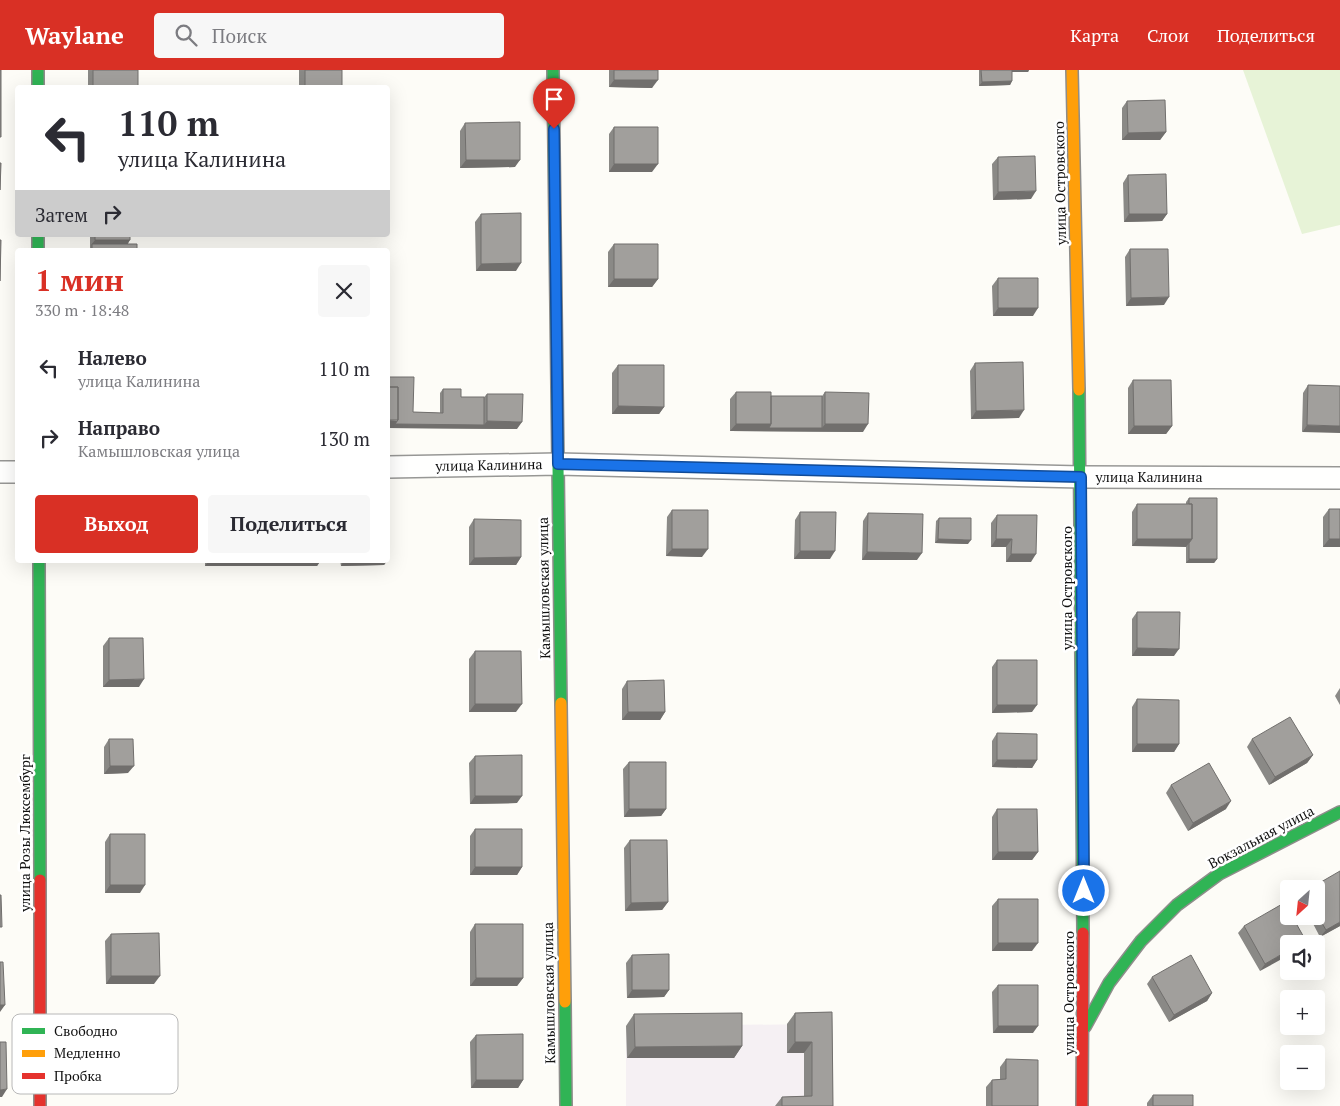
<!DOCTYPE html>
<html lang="ru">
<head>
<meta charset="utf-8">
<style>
  body { margin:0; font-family:"PT Serif",serif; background:#f7f7f7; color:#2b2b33; height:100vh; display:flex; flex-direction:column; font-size:19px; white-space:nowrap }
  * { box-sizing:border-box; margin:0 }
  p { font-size:16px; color:#7c7c81 }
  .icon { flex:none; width:28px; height:28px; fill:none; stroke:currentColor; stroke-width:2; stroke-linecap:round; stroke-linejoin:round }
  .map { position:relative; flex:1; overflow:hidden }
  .side { position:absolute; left:15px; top:178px; width:375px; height:315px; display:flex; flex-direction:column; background:#fff; border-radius:5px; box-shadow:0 5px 20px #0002 }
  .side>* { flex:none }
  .top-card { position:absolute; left:15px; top:15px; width:375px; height:152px; border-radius:5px; box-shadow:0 5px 20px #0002; background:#fff; color:#2b2b33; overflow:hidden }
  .needle { width:32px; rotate:207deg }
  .buttons { position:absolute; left:1280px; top:810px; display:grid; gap:10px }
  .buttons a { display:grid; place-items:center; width:45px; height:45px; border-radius:5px; background:#fff; box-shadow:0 5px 20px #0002; font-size:25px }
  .pin { position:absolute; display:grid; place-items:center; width:42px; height:42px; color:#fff; margin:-51px -21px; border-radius:50% 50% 50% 0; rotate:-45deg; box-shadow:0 0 5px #0007 }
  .pin .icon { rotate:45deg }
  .me { position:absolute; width:55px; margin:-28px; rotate:0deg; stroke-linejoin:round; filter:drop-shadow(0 0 4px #0008) }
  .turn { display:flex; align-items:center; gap:18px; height:105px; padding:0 20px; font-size:22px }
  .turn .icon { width:65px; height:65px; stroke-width:2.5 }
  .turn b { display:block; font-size:35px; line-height:42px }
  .then { display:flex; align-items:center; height:48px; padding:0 20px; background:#0003; gap:10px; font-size:19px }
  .round { display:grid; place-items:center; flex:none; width:52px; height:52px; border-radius:5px; background:#f7f7f7 }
  .headline { display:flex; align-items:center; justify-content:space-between; height:85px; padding:0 20px }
  h1 { font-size:30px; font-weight:700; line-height:38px; color:#d93025 }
  .cta { display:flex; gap:10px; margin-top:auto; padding:10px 20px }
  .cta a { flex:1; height:58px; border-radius:5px; background:#d93025; color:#fff; font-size:20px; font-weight:700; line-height:58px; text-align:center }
  .cta a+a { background:#f7f7f7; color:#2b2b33 }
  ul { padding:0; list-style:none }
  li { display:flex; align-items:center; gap:15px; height:70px; padding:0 20px }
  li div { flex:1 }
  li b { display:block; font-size:19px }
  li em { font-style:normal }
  header { display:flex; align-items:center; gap:30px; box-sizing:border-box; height:70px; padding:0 25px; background:#d93025; color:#fff }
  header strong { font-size:24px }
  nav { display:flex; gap:28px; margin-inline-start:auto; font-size:18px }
  .search { width:350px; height:45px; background:#f7f7f7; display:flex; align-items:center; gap:12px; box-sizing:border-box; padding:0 18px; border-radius:5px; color:#7c7c81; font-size:19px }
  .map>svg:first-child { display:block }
</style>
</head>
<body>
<header>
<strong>Waylane</strong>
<div class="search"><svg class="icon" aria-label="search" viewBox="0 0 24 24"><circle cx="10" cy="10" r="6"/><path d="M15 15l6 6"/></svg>Поиск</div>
<nav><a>Карта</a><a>Слои</a><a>Поделиться</a></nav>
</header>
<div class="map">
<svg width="1340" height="1036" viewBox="0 0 1340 1036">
  <rect width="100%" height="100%" fill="#fdfcf7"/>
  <path fill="#f5f0f3" d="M824,954l1,82h-199v-80z"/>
  <path fill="#e7f3d7" d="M1243,0h97v155l-38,9z"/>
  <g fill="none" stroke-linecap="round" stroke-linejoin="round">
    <defs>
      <path id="street" d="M388,397l170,-3 523,13 259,1
        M0,402h18"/>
      <path id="fast" d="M38,0v18
        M553,0l8,633
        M38,165v15
        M1079,320l4,543
        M39,490l1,320
        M565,932l1,104
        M1085,957l24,-44 32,-42 36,-36 42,-31 121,-62"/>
      <path id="slow" d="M1072,0l7,320
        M561,633l4,299"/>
      <path id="jam" d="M40,810v226
        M1082,1036l1,-173"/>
    </defs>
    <use href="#street" stroke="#979795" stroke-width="24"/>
    <use href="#fast" stroke="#8e8d8b" stroke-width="14"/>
    <use href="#slow" stroke="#8e8d8b" stroke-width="14"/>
    <use href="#jam" stroke="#8e8d8b" stroke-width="14"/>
    <use href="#street" stroke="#fffffe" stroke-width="21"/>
    <use href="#fast" stroke="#30b455" stroke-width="11"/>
    <use href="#slow" stroke="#ff9f0a" stroke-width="11"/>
    <use href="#jam" stroke="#e5322d" stroke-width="11"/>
  </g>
  <path fill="#8a8986" d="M88,0h50v18h-50z
    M299,0h43v18h-43z
    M609,0h49l-6,18 -43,-1z
    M979,0h50l-1,2h-16v9l-2,4 -31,1z
    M1127,31l39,31 -6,8h-38v-32z
    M465,53l50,44 -55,1v-37z
    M614,57l38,45h-43v-38z
    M998,87l33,42 -38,1 -1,-36z
    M1128,105l39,39 -5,7 -38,1 -1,-39z
    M481,144l35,57h-40l-1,-49z
    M90,165h40l-2,9 9,6h-47z
    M614,174l44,35 -6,8h-44v-35z
    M1130,179l34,56 -38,1 -1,-49z
    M998,208l35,38h-40l-1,-30z
    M975,293l44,55 -48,1 -1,-48z
    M618,295l46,42 -5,7h-47v-41z
    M1133,310l39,46 -6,8h-38v-46z
    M1308,315l32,1 -38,46 1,-39z
    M443,319l18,8h23l3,-3 30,35 -129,-1 25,-16 27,1v-20z
    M736,322l35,4h51l3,-4 38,40 -133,-1v-32z
    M1189,428l28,61 -3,4h-28v-17h-54v-34l5,-8h49v-2z
    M1329,439h11v38h-17v-30z
    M672,440l30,47 -36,-1 1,-39z
    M800,442l30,47h-36l1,-39z
    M868,443l49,47h-55l1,-39z
    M997,445l34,47h-25v-15h-15v-24z
    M939,448l29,26 -33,-1 1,-22z
    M474,449l47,38 -5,8h-47v-38z
    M389,488l-5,7 -43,1 -1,-6h48z
    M205,490h116l-4,6h-112z
    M1137,542l37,44h-42v-37z
    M109,568l30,49h-36v-41z
    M475,581l41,61h-47v-53z
    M997,590l35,52 -40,1v-46z
    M627,611l38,31 -5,8h-38v-31z
    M1340,618v17l-5,-9z
    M1137,629l42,45 -5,8h-42v-45z
    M997,663l40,27 -5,8 -40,-1v-26z
    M109,669l19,34 -24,1v-27z
    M1252,669l61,16 -6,8 -38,22 -22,-38z
    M475,686l42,47 -47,1 -1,-41z
    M629,692l37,47 -5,7 -37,1 -1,-48z
    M1171,715l55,24 -38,22 -22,-38z
    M997,739l41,43 -6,8h-40v-43z
    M475,759l47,38 -5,8h-47v-39z
    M110,764l30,59h-35v-51z
    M630,770l38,62 -6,8 -37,1 -1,-63z
    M1316,819l24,37 -20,11 -11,-21h7z
    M998,829l34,52h-40v-45z
    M475,854l48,54 -6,8h-47v-54z
    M1244,856l62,15 -2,3h-15l-29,27 -22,-38z
    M111,864l43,50h-48l-1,-43z
    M632,885l37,35 -5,7 -37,1 -1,-35z
    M1152,907l60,16 -5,8 -38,21 -22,-38z
    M998,915l35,48h-40l-1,-41z
    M832,942l1,94h-58l7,-9 22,-1v-43h-17v-29l8,-11z
    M634,944l108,32 -8,12h-107l-1,-32z
    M112,960l46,52 -52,1v-45z
    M476,965l47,45 -5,8h-47l-1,-46z
    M1006,989l32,47h-52v-19l6,-7 8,-1v-12z
    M1153,1025l40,11h-46v-3z"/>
  <path fill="#716f6d" d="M1000,0h29l-1,2h-30z
    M614,10h44l-6,8 -43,-1z
    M1012,11l-2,4 -31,1 3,-4z
    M1166,62l-6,8h-38l6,-7z
    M466,90h54l-5,7 -55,1z
    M614,94h44l-6,8h-43z
    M1036,121l-5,8 -38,1 5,-8z
    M1129,144h38l-5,7 -38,1z
    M95,170h35l-5,8 -33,-4z
    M521,193l-5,8h-40l5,-7z
    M614,209h44l-6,8h-44z
    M1169,227l-5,8 -38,1 5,-8z
    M998,238h40l-5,8h-40z
    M618,336l46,1 -5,7h-47z
    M1024,340l-5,8 -48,1 5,-8z
    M388,350l96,5 3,-4 35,1 -5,7 -129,-1z
    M736,354h35l51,4 3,-4h43l-5,8 -133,-1z
    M1307,355l33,1v7l-38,-1z
    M1134,356h38l-6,8h-38z
    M938,469l33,1 -3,4 -33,-1z
    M996,469h16l-6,8h-15z
    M1137,469h55l-6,8 -54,-1z
    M1329,469h11v8h-17z
    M672,479h36l-6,8 -36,-1z
    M800,481h35l-5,8h-36z
    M867,482l55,1 -5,7h-55z
    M1011,484h25l-5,8h-25z
    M521,487l-5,8h-47l5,-7z
    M388,488h1l-5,7 -43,1 3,-6h44z
    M1189,489h28l-3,4h-28z
    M209,490h33l48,2 1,-2h30l-4,6h-112z
    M1137,578l42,1 -5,7h-42z
    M144,609l-5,8h-36l6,-7z
    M475,634h47l-6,8h-47z
    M997,635h40l-5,7 -40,1z
    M628,642h37l-5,8h-38z
    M1137,674h42l-5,8h-42z
    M1313,685l-6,8 -38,22 6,-8z
    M997,690h40l-5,8 -40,-1z
    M110,696h24l-6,7 -24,1z
    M475,726h47l-5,7 -47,1z
    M1231,731l-5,8 -38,22 5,-8z
    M629,739h37l-5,7 -37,1z
    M998,782h40l-6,8h-40z
    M475,797h47l-5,8h-47z
    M110,815h35l-5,8h-35z
    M668,832l-6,8 -37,1 6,-8z
    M1340,852v4l-20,11 6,-7z
    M998,873h40l-6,8h-40z
    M1289,880v5l-29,16 5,-7z
    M111,906h49l-6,8h-48z
    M476,908h47l-6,8h-47z
    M632,920h37l-5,7 -37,1z
    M1212,923l-5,8 -38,21 5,-7z
    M0,935h5l-5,7z
    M998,956h40l-5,7h-40z
    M795,972h17l-8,11h-17z
    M742,976l-8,12h-107l8,-11z
    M163,1004l-5,8 -52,1 6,-8z
    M476,1010h47l-5,8h-47z
    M7,1019l-5,8h-2v-7z"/>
  <path fill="#a19f9c" stroke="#716f6d" d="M0,0h1v67h-1z
    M93,0h45v18h-45z
    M305,0h37v18h-37z
    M614,0h44v10h-44z
    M981,0h31v11l-30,1z
    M1165,30l1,32 -38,1 -1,-32z
    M520,52v38h-54l-1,-37z
    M614,57h44v37h-44z
    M1035,86l1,35 -38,1v-35z
    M0,93h1l-1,27z
    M1166,104l1,40h-38l-1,-39z
    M521,143v50l-40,1v-50z
    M95,165h35v5h-35z
    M0,170h1l-1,41z
    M92,174h45v6h-45z
    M614,174h44v35h-44z
    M1130,179h38l1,48 -38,1z
    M998,208h40v30h-40z
    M1023,292l1,48 -48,1 -1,-48z
    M618,295h46v42l-46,-1z
    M388,307h26l-1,35 30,1v-24h18v8h23v28l-89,-1 3,-4v-33h-10z
    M1133,310h38l1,46h-38z
    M1308,315l32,1v40l-33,-1z
    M388,317h10v33h-10z
    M736,322h35v32h-35z
    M825,322l44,1 -1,31h-43z
    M487,324h36l-1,28 -35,-1z
    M771,326h51v32h-53l2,-4z
    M1189,428h28v61h-28v-16l3,-4v-35h-3z
    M1137,434h55v35h-55z
    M1329,439h11v30h-11z
    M672,440h36v39h-36z
    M800,442h36l-1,39h-35z
    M868,443l55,1 -1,39 -55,-1z
    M997,445h40l-1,39h-25l1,-15h-16z
    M939,448h32v22l-33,-1z
    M474,449l47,1v37l-47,1z
    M388,450h1v38h-1z
    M242,490h48v2h-49z
    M1137,542h43l-1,37 -42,-1z
    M109,568h34l1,41 -35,1z
    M475,581h46l1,53h-47z
    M997,590h40v45h-40z
    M664,610l1,32h-37l-1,-31z
    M1137,629l42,1v44h-42z
    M1290,647l23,38 -38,22 -23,-38z
    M997,663l40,1v26h-40z
    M109,669h24l1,27h-24z
    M522,685v41h-47v-40z
    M629,692h37v47h-37z
    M1209,693l22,38 -38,22 -22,-38z
    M997,739h40l1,43h-40z
    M475,759h47v38h-47z
    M110,764h35v51h-35z
    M630,770h37l1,62 -37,1z
    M1340,801v51l-14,8 -10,-17v-24h-7z
    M0,825h1l1,32h-2z
    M998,829h40v44h-40z
    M1284,833l5,7v6h3l14,25 -6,3h-11v6l-24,14 -21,-38z
    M475,854h48v54h-47z
    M159,863l1,43h-49v-42z
    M669,884v36h-37v-35z
    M1191,885l21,38 -38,22 -22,-38z
    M0,892h3l2,43h-5z
    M998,915h40v41h-40z
    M832,942l1,94h-51v-9l30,-1v-54h-17v-29z
    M742,943v33l-107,1 -1,-33z
    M523,964v46h-47v-45z
    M0,972h6l1,47 -7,1z
    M1006,989l32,1v46h-46v-26l14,-1z
    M1153,1025h40v11h-40z"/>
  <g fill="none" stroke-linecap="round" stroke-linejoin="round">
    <defs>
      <path id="route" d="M554,59l4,335 523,13 3,414"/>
    </defs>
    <use href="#route" stroke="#114b97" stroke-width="12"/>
    <use href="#route" stroke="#1a73e8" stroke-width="9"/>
  </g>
  <g text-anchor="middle" stroke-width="5" stroke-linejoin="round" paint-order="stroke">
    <g font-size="14" fill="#111" stroke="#fff">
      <text transform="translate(1060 113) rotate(-91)" y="5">улица Островского</text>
      <text transform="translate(489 395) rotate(-1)" y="5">улица Калинина</text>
      <text x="1149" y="412">улица Калинина</text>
      <text transform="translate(544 518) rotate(-91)" y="5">Камышловская улица</text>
      <text transform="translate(1067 518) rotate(-90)" y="5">улица Островского</text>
      <text transform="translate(25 763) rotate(-90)" y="5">улица Розы Люксембург</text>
      <text transform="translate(1261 767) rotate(-28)" y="5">Вокзальная улица</text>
      <text transform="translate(549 923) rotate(-91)" y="5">Камышловская улица</text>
      <text transform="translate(1069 923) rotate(-90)" y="5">улица Островского</text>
    </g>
  </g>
  <rect x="12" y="944" width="166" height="80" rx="8" fill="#fff" stroke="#b8b8b8" stroke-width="1"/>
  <rect x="22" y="958" width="23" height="6" fill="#30b455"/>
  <rect x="22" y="980" width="23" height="7" fill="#ff9f0a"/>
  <rect x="22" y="1003" width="23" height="6" fill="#e5322d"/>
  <g font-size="14" fill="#111">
    <text x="54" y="966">Свободно</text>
    <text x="54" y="988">Медленно</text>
    <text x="54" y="1011">Пробка</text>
  </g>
</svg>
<div class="buttons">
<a><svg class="needle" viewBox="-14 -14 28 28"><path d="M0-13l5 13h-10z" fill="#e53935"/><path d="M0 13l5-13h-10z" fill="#7c7c81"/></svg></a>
<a><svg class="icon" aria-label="sound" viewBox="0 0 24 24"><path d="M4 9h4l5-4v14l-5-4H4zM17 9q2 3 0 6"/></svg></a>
<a>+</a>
<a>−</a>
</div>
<div class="pin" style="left:554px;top:59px;background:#d93025"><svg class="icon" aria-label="arrive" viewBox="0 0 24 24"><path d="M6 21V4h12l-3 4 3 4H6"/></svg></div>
<svg class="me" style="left:1084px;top:821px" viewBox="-20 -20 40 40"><circle r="17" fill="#1a73e8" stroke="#fff" stroke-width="3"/><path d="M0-11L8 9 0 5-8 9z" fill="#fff"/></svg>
<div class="top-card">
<div class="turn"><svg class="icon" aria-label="left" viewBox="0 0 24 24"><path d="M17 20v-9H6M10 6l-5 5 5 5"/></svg><div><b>110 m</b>улица Калинина</div></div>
<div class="then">Затем<svg class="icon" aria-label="right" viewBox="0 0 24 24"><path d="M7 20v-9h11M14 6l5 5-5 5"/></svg></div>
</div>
<section class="side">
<div class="headline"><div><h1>1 мин</h1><p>330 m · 18:48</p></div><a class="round"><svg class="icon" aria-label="close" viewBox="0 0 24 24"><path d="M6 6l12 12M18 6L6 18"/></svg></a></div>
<ul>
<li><svg class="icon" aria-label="left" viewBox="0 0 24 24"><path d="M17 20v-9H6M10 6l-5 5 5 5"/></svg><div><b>Налево</b><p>улица Калинина</p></div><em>110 m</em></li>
<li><svg class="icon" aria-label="right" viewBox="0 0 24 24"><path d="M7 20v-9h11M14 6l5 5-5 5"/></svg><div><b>Направо</b><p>Камышловская улица</p></div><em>130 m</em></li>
</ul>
<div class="cta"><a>Выход</a><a>Поделиться</a></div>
</section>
</div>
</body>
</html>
